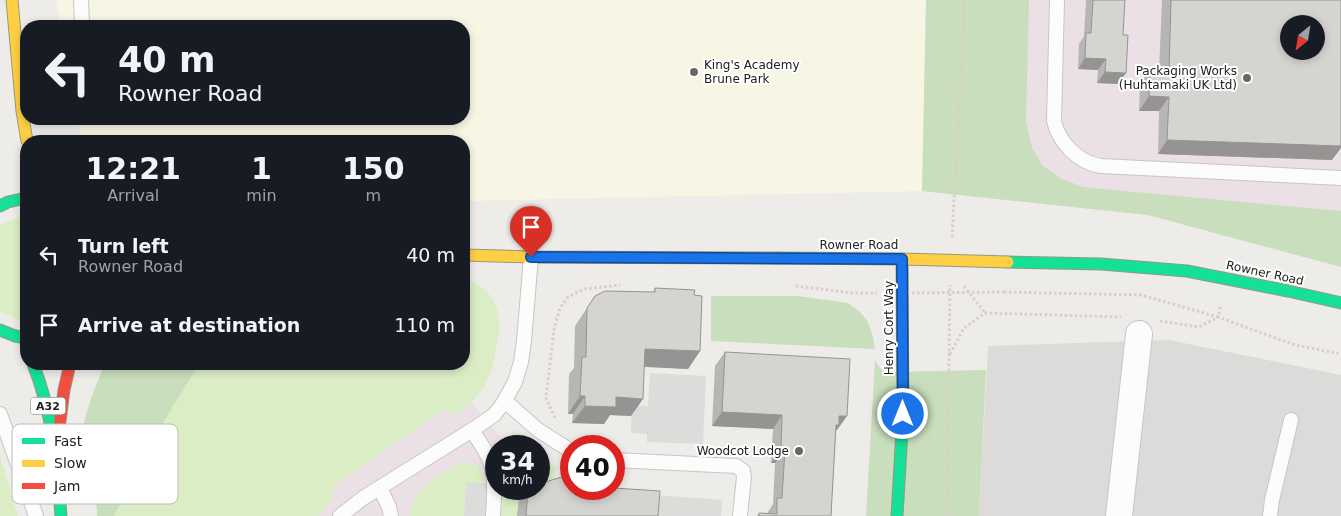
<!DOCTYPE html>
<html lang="en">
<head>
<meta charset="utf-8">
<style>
  body { margin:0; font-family:"DejaVu Sans",sans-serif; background:#20242c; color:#f1f3f6; height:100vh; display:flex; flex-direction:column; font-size:19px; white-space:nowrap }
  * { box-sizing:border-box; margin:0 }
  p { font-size:16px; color:#9ea1a6 }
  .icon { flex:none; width:28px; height:28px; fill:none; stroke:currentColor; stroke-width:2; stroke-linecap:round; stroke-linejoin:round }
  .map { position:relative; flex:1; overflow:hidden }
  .sheet { position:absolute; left:20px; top:135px; width:450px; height:235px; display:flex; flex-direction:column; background:#171b24; border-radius:20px; box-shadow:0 2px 8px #0003 }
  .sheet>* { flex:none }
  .top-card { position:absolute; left:20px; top:20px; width:450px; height:105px; border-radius:20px; box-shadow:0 2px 8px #0003; background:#171b24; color:#f1f3f6; overflow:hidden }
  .needle { width:32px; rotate:210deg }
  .controls { position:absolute; left:1280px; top:15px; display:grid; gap:10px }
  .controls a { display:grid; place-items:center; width:45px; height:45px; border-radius:50%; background:#171b24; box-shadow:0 2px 8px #0003; font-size:25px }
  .speed { position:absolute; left:485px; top:435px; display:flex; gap:10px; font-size:25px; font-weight:700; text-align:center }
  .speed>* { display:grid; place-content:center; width:65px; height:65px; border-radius:50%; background:#171b24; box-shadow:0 2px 8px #0003; line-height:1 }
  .speed small { font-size:12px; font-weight:400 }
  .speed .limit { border:8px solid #d22; background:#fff; color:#111 }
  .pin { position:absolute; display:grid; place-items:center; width:42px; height:42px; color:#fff; margin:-51px -21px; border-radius:50% 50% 50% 0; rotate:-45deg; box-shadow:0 0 5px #0007 }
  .pin .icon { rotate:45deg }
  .me { position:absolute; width:55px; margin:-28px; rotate:0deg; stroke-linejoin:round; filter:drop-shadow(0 0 4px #0008) }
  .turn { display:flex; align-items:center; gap:18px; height:105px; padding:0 15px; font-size:22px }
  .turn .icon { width:65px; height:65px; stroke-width:2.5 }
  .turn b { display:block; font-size:35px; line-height:42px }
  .eta { display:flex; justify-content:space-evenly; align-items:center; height:85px; text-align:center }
  .eta b { font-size:30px; font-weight:700; line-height:35px }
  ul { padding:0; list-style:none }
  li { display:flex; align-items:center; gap:15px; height:70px; padding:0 15px }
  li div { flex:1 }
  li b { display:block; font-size:19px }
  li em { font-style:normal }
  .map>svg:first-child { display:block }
</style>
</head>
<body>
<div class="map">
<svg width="1341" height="516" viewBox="0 0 1341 516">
  <rect width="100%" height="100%" fill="#eeece8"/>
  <path fill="#dddbd9" d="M1169,340l172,35v141h-362l9,-170z"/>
  <path fill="#ece0e7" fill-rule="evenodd" d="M933,0h408v264l-44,-9 -149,-40 -226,-24zM1289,24h27v27h-27z
    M472,403l33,39 -1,4h-8v43h6l-1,27h-183l14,-16 3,-14 107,-76 23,-1z"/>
  <path fill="#f7f6e4" d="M56,0h870l-4,191 -458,10v-60h-382l-5,-22h387v-93h-404z"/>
  <path fill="#dcdcda" d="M650,373l56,3 -3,68 -56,-2v-8l-16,-1 1,-28 16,1z
    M466,482l28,2 -1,32h-29z
    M656,495l66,5 -1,16h-67z"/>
  <path fill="#dbedc5" d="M26,216v104l-9,-1 -17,-8v-86l19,-8z
    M464,280c20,3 34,20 35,40 1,9 -1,19 -3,28 -2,13 -4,25 -11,37 -8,13 -17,22 -30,30l-13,-5 -107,76 -3,14 -14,16h-212l88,-152h270z
    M514,433h6l13,9 -3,3v1h-26l2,-8z
    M539,453l17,15 -3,48h-52l1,-27h37z
    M0,456l17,57 1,3h-18z
    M465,462c15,3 18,6 20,22l-19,-2 -2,34h-54c4,-29 25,-38 48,-53z"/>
  <path fill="#c8debc" d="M926,0h103l-3,121 6,27 10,17 18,13 23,9 30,3 228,21v56l-193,-52 -226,-24z
    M711,296h87l50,7 12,9 8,10 5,15 2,12 -164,-8z
    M875,361l5,7 8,4 98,-2 -7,146h-113z
    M105,364h98l-8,7 -25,40 -56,105h-17c0,-13 -3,-26 -6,-38 -3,-10 -9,-19 -10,-29 -2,-22 15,-65 24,-85z"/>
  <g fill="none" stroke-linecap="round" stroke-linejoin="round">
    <defs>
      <path id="lane" d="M81,0l1,22
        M1057,0l-3,121c5,22 25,42 47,45l240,12
        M505,401l33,29 33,21
        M0,414l36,102
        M472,430c6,10 14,20 18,31 6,18 4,37 3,55
        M614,460l122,6 7,5 1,6 -4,39
        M380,488l9,19 2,9
        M340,516l23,-18 109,-68 22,-15 8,-10 13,-23 6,-20 3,-21 7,-84
        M1270,516l2,-16 19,-80"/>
      <path id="street" d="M1119,516l20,-182"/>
      <path id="fast" d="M0,206l8,-4 18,-4
        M776,258l126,1 1,154 -6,103
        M1008,262l93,2 86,7 101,20 53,12
        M0,330l15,6 11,2
        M33,364c20,50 24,99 28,152"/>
      <path id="slow" d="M12,0l10,111 5,30
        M464,255l67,2 245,1"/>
      <path id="jam" d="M59,429l5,-39 6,-26"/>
    </defs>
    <use href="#lane" stroke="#c7c6c4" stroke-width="16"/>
    <use href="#street" stroke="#c7c6c4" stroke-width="28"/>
    <use href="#fast" stroke="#97987f" stroke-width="13"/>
    <use href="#slow" stroke="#97987f" stroke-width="13"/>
    <use href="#jam" stroke="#97987f" stroke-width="13"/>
    <path stroke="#dccdca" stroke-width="3" stroke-dasharray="2.5 2.5" stroke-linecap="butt" d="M952,237l13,-237
      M796,286l56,7h25
      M964,286l21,27
      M1004,292l137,3 77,22 3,-13
      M1160,321l39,6 19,-10 77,28 46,9
      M950,354l14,-26 21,-15 136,4
      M555,418l-9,-20 8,-69 6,-21 8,-11 16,-8 36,-4
      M947,516l3,-231"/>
    <use href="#lane" stroke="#fcfcfc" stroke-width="14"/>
    <use href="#street" stroke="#fcfcfc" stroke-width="26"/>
    <use href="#fast" stroke="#16e098" stroke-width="11"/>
    <use href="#slow" stroke="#ffcf43" stroke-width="11"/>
    <use href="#jam" stroke="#f24e42" stroke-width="11"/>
    <defs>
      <path id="slow-bridge" d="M902,259l106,3"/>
    </defs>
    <use href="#slow-bridge" stroke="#97987f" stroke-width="13" stroke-linecap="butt"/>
    <path stroke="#dccdca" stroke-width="3" stroke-dasharray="2.5 2.5" stroke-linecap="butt" d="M902,293l102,-1"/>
    <use href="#slow-bridge" stroke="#ffcf43" stroke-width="11"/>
  </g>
  <path fill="#b8b6b4" d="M1086,0h39l-7,84 -21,-1 1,-13 -20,-1 1,-25 5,-8z
    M1162,0h179l-9,160 -174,-6 1,-43h-20l1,-27 10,-14h9z
    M655,288l39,7 6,56 -12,18 -44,-2 -13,49 -21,-1 -6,9 -32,-1 1,-9h-5l1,-40 5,-6 1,-42 20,-30 58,-4z
    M725,352l112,78h-1l-5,86h-74l2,-3h9v-1l5,-8 2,-41h-4l2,-34 -61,-3 3,-60z
    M524,489h47l87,27h-141l2,-19z"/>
  <path fill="#969492" d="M1085,58l21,1 -8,11 -20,-1z
    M1105,72l21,1 -8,11 -21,-1z
    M1149,96l20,1 -10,14h-20z
    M1167,140l174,6v2l-9,12 -174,-6z
    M645,349l55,2 -12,18 -55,-3z
    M580,396h5l-12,18h-5z
    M616,397l27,2 -12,17 -21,-1 -6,9 -32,-1 13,-17z
    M722,412l60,3 -9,14 -61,-3z
    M839,416h8l-10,14h-2l-9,8z
    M781,449h4l-10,14h-4z"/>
  <path fill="#d6d4d1" stroke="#969492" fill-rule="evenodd" d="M1093,0h32l-2,35h5l-2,38 -21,-1 1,-13 -21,-1 1,-25h5z
    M1171,0h170v146l-174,-6 2,-43 -20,-1 1,-26 19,1zM1289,24h27v27h-27z
    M655,288l40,2 -1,5 8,1 -2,55 -55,-2 -2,50 -27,-2v10l-31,-1v-10h-5l2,-39h4l1,-49 8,-12 10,-5 50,1z
    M725,352l125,7 -3,57h-8v9h-3l-5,91h-72v-3l18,1v-16h5l3,-49h-4l1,-34 -60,-3z
    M568,475h3v14h43v-1l46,3 -2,25h-132l2,-27h11v-5z"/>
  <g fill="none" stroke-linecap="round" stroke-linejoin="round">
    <defs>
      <path id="route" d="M531,257l371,2 1,155"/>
    </defs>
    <use href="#route" stroke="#114b97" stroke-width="12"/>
    <use href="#route" stroke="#1a73e8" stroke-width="9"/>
  </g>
  <g fill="#686766" stroke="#fff" stroke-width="2">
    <circle cx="694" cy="72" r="5"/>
    <circle cx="1247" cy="78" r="5"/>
    <circle cx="799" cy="451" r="5"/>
  </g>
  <g text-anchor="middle" stroke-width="4" stroke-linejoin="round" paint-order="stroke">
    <rect fill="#fff" stroke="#636363" stroke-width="1" x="30.5" y="397.5" width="35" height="17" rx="4"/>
    <g font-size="11" font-weight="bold" fill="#202020">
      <text x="48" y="410">A32</text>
    </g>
    <g font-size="12" fill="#202020" stroke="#fff" text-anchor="end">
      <text x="704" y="69" text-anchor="start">King's Academy<tspan x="704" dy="14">Brune Park</tspan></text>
      <text x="1237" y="75">Packaging Works<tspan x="1237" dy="14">(Huhtamaki UK Ltd)</tspan></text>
      <text x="789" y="455">Woodcot Lodge</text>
    </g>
    <g font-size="12" fill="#202020" stroke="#fff">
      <text x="859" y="249">Rowner Road</text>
      <text transform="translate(1265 273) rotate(12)" y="4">Rowner Road</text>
      <text transform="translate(889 328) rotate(-90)" y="4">Henry Cort Way</text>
    </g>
  </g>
  <rect x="12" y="424" width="166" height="80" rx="8" fill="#fff" stroke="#bcbcbc" stroke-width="1"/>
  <rect x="22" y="438" width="23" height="6" fill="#16e098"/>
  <rect x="22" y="460" width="23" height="7" fill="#ffcf43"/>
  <rect x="22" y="483" width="23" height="6" fill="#f24e42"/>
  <g font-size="14" fill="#202020">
    <text x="54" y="446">Fast</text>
    <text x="54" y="468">Slow</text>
    <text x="54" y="491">Jam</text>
  </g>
</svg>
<div class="controls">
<a><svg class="needle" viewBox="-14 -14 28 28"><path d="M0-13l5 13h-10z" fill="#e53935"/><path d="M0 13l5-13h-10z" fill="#9ea1a6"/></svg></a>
</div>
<div class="speed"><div>34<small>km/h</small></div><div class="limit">40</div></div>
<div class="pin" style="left:531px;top:257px;background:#d93025"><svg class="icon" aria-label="arrive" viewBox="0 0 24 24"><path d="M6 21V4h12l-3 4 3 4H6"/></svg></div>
<svg class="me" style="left:903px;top:414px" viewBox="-20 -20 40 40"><circle r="17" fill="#1a73e8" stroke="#fff" stroke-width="3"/><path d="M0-11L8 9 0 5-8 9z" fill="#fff"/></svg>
<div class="top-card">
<div class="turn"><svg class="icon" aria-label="left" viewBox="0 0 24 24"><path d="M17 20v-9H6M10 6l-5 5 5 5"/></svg><div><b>40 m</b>Rowner Road</div></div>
</div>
<section class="sheet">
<div class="eta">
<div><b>12:21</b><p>Arrival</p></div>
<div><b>1</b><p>min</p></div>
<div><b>150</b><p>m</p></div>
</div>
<ul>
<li><svg class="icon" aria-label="left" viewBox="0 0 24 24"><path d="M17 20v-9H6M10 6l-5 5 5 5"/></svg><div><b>Turn left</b><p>Rowner Road</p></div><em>40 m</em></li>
<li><svg class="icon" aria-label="arrive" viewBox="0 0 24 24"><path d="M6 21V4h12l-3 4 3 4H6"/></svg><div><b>Arrive at destination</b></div><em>110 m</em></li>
</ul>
</section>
</div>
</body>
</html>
